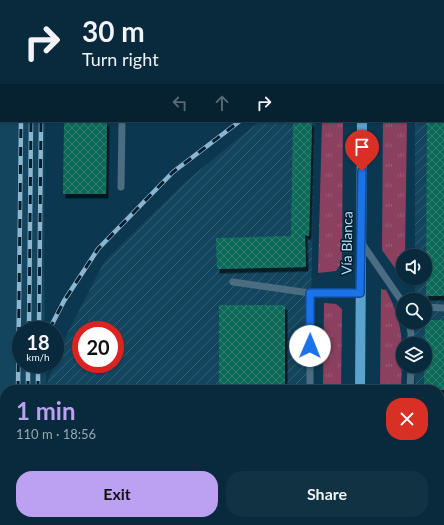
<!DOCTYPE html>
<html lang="en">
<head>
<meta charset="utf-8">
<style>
  body { margin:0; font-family:Lato,sans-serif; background:#113243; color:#f1f3f6; height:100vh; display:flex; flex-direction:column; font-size:15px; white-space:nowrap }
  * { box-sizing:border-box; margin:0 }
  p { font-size:13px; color:#98a7af }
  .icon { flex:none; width:22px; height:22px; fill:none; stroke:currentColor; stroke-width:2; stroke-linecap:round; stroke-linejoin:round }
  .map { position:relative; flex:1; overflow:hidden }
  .details { position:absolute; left:0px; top:385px; width:444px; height:140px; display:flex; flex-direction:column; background:#082a3c; border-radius:16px 16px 0 0; box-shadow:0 1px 3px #0004,0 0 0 1px #294656 }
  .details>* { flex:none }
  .banner { position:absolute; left:0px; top:0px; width:444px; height:122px; box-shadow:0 1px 3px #0004,0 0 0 1px #294656; background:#082a3c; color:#f1f3f6; overflow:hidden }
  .tools { position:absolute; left:396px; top:249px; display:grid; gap:8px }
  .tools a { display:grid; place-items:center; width:36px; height:36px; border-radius:50%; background:#082a3c; box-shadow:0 1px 3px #0004,0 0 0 1px #294656; font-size:20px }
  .speed { position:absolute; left:12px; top:321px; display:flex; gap:8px; font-size:20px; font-weight:700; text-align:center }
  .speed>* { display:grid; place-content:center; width:52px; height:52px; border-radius:50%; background:#082a3c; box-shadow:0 1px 3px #0004,0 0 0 1px #294656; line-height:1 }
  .speed small { font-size:10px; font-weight:400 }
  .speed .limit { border:6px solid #d22; background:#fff; color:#111 }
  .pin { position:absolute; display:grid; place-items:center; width:34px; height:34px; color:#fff; margin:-41px -17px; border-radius:50% 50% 50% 0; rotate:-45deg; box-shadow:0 0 4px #0007 }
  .pin .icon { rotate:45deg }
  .me { position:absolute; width:44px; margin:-22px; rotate:1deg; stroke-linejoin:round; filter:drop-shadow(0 0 3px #0008) }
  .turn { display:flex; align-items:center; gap:14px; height:84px; padding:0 16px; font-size:18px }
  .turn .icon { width:52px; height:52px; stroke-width:2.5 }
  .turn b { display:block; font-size:28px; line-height:34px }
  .lanes { display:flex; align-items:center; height:38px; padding:0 16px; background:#0003; justify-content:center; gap:20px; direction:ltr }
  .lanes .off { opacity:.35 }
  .round { display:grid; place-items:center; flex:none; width:42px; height:42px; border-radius:16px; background:#113243 }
  .overview { display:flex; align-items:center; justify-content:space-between; height:68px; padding:0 16px }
  h1 { font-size:24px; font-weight:700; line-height:30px; color:#bca0f2 }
  .button { display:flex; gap:8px; margin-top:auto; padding:8px 16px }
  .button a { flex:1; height:46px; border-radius:16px; background:#bca0f2; color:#111; font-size:16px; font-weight:700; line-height:46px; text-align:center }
  .button a+a { background:#113243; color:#f1f3f6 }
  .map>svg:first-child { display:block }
</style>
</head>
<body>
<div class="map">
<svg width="444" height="525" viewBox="0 0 444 525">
  <defs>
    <pattern id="industrial-furrows" width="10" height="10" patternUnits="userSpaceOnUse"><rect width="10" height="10" fill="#13455f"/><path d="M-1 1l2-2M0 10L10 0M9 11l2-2" fill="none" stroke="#335f77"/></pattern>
    <pattern id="grass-tufts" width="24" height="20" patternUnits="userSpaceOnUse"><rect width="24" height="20" fill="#8c405f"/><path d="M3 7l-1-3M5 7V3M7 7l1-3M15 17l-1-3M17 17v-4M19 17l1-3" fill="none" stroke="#9a5b77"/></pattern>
    <pattern id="building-cross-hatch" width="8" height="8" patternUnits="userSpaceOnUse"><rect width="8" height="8" fill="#0f6a59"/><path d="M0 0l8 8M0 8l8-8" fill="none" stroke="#307f71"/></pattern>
    <filter id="shadow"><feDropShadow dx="2.5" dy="4.5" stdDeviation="0" flood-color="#0009"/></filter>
  </defs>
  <rect width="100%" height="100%" fill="#0b3850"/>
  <path fill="#13455f" d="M0,0h47l-46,1v120h44l-1,140 1,69h-24v34h25v26h-41v130h40v5h-45z"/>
  <path fill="url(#industrial-furrows)" fill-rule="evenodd" d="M416,0h28v525h-29v-5h24v-130h-24v-24h10v-22h-10v-22h10v-22h-10v-22h10v-22h-10v-135h28v-120z
    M260,121h55l-6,269h-263v-4l18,-46 40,-78 81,-80zM81,330h34v34h-34z
    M45,520h262v5h-262z"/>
  <path fill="url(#grass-tufts)" d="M322,121h21l-1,141 -6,9 -18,2z
    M383,121h24l-2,135h-2v22h2v4l-23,-32z
    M381,289l5,1c20,36 16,61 15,100h-21z
    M324,303l12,1 6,5 -1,81h-18z"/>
  <path fill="url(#building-cross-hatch)" filter="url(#shadow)" d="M64,121h43l-1,73h-43z
    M293,121h19l-3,115 -4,-1 1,32 -89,2 -1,-31 75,-2z
    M427,121h17v175h-18z
    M219,305h66v85h-66z
    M425,320h19v70h-20z"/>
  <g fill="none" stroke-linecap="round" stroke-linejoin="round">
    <path stroke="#4b6c81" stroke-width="7" d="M124,1v-1
      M121,187l1,-66
      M361,242l42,61
      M233,282l77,11h50
      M425,307l19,1
      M409,322l2,11v11
      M310,390v-97
      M410,390l1,-24
      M439,509h5
      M308,525v-5
      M392,525l5,-5
      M407,525v-5"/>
    <path stroke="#5ba3cd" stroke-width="10" d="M363,1v-1
      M360,390l2,-269
      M358,525v-5"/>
    <defs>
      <path id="rail" d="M23,1v-1
        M32,1v-1
        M43,1v-1
        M29,330l2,-209
        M39,330l2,-209
        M49,330l15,-29 34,-52 75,-77 67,-51
        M18,390l3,-269
        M28,390v-26
        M38,390v-26
        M17,525v-5
        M27,525v-5
        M36,525v-5"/>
    </defs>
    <use href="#rail" stroke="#8eb5ce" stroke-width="4.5"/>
    <use href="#rail" stroke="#001f30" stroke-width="3" stroke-dasharray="9" stroke-linecap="butt"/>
  </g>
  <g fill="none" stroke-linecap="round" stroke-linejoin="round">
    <defs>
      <path id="route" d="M310,346v-53h50l2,-122"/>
    </defs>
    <use href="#route" stroke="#114b97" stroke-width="10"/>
    <use href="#route" stroke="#1a73e8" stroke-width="7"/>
  </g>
  <g text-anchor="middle" stroke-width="3" stroke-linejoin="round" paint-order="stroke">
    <g font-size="14" fill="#b8ddf6" stroke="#001f30">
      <text transform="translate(347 243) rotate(-89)" y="5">Vía Blanca</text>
    </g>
  </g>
</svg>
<div class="tools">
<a><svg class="icon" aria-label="sound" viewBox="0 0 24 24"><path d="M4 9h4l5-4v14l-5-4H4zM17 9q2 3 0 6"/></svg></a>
<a><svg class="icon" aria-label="search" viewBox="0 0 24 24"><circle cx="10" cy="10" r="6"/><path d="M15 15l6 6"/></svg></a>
<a><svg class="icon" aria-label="layers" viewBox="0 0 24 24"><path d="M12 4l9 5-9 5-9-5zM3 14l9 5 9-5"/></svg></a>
</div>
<div class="speed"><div>18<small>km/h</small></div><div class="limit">20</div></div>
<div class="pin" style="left:362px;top:171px;background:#d93025"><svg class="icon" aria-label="arrive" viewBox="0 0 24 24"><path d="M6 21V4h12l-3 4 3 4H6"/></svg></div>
<svg class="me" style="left:310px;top:346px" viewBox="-20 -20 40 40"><circle r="19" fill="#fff"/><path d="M0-13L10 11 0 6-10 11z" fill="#1a73e8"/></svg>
<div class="banner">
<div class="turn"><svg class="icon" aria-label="right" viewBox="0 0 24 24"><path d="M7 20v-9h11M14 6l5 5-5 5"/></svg><div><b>30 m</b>Turn right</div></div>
<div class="lanes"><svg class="icon off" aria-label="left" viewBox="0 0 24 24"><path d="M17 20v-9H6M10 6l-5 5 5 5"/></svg><svg class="icon off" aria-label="ahead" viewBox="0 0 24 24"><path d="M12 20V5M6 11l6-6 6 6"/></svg><svg class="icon" aria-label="right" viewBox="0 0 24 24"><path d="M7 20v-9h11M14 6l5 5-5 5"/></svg></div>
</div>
<section class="details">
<div class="overview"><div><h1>1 min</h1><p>110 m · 18:56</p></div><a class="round" style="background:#d93025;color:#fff"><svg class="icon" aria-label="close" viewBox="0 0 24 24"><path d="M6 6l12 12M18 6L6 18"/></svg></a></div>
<div class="button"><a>Exit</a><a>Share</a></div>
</section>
</div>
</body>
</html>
